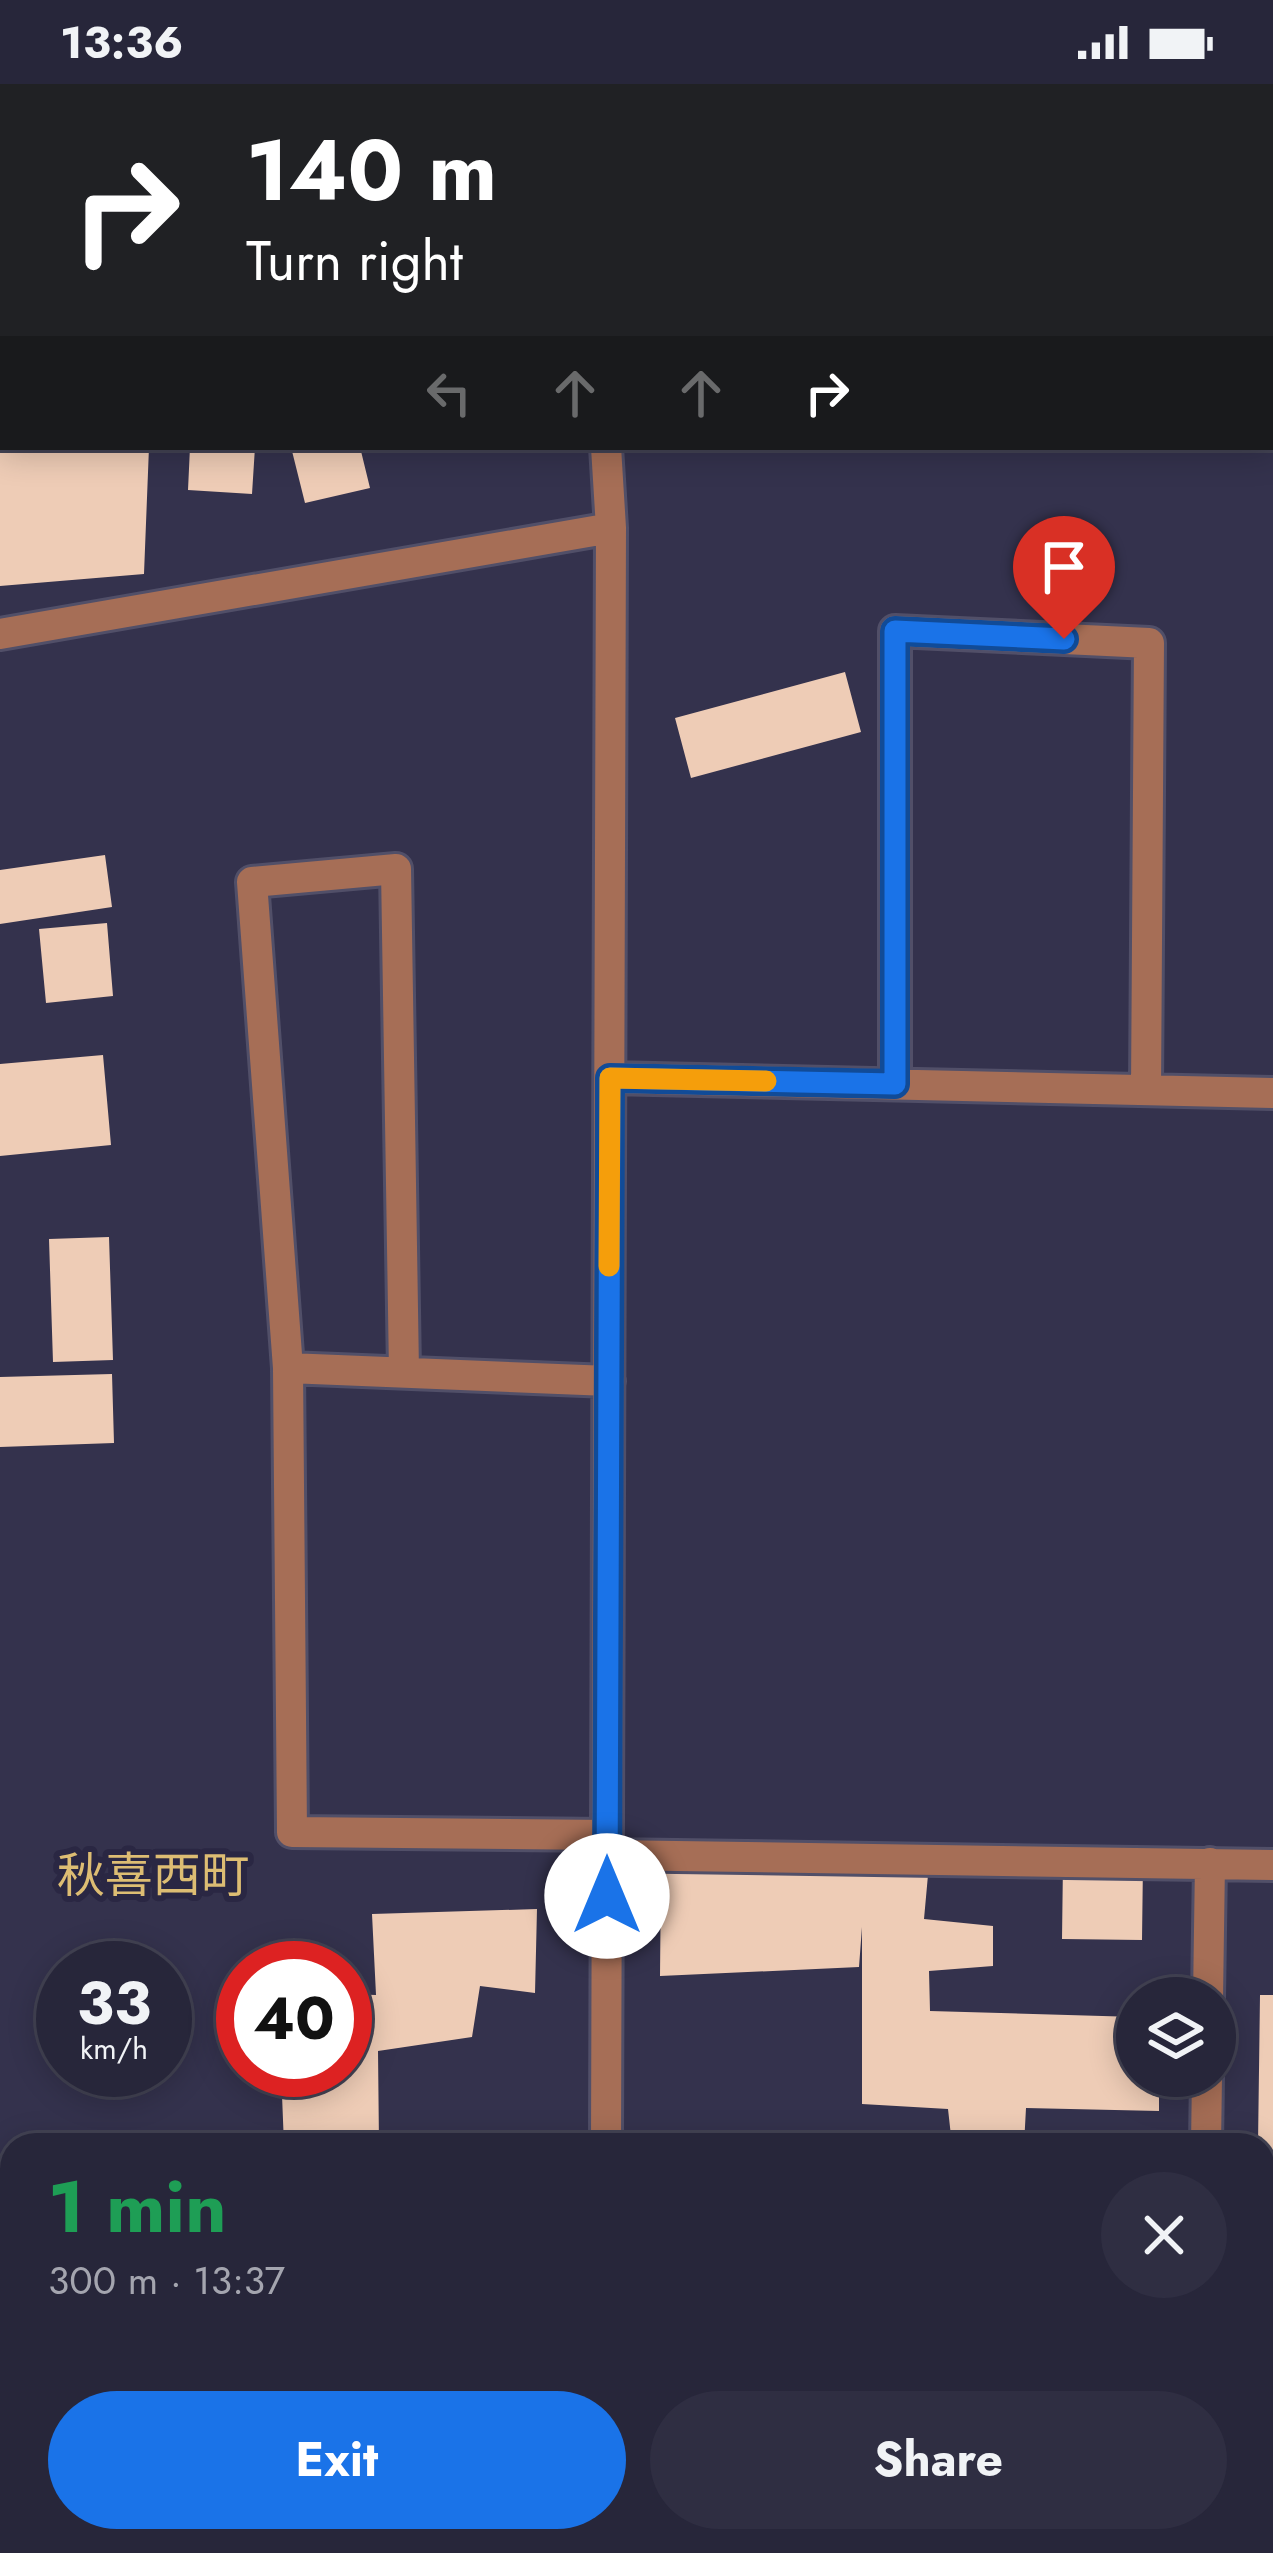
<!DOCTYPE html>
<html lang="en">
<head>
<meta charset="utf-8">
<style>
  body { margin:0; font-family:Jost,"Noto Sans JP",sans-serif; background:#2f2e42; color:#f1f3f6; height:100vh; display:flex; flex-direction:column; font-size:45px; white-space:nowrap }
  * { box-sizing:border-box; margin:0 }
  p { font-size:39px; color:#a4a5af }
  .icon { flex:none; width:66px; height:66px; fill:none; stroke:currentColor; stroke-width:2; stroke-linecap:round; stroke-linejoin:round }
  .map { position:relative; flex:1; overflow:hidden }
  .drawer { position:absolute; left:0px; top:2049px; width:1275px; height:420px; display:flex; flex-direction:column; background:#27263a; border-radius:36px 36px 0 0; box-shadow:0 6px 30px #0003,0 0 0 3px #434354 }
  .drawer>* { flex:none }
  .top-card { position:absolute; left:0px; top:0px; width:1275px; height:366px; box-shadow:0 6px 30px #0003,0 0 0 3px #434354; background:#202124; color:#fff; overflow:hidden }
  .fabs { position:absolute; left:1116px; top:1893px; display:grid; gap:24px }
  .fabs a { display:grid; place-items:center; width:120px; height:120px; border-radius:50%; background:#27263a; box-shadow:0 6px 30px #0003,0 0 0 3px #434354; font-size:60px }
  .speed { position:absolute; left:36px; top:1857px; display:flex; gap:24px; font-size:60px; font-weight:700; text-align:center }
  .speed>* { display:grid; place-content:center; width:156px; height:156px; border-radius:50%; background:#27263a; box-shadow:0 6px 30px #0003,0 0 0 3px #434354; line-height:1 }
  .speed small { font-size:30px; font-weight:400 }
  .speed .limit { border:18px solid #d22; background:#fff; color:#111 }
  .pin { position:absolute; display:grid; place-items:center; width:102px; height:102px; color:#fff; margin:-123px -51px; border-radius:50% 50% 50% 0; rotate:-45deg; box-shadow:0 0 12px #0007 }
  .pin .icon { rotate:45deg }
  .me { position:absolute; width:132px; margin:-66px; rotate:0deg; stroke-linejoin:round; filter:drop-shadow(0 0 9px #0008) }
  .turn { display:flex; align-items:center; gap:42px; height:252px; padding:0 48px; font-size:54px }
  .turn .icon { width:156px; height:156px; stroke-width:2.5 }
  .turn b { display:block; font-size:84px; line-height:102px }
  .lanes { display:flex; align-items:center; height:114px; padding:0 48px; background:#0003; justify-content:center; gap:60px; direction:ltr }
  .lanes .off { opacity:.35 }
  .round { display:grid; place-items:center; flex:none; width:126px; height:126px; border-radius:63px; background:#2f2e42 }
  .overview { display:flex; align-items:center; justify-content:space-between; height:204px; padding:0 48px }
  h1 { font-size:72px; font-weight:700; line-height:90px; color:#1e9e55 }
  .primary-button { display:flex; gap:24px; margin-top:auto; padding:24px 48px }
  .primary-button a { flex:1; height:138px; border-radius:72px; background:#1a73e8; color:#fff; font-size:48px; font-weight:700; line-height:138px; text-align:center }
  .primary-button a+a { background:#2f2e42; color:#f1f3f6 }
  .status { display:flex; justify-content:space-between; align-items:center; height:84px; padding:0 60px; background:#27263a; direction:ltr }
  .status svg { height:33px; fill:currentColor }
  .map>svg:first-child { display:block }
</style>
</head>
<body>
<div class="status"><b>13:36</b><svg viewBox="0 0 49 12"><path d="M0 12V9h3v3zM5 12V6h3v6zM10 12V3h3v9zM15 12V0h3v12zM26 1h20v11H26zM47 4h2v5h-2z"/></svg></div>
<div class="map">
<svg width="1273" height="2469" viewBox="0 0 1273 2469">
  <rect width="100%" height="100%" fill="#34324d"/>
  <path fill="#eeccb6" d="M0,363h149l-5,127 -144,12z
    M190,363h65l-3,47 -64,-4z
    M291,363h69l10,41 -65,15z
    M845,588l16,60 -170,46 -16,-60z
    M105,771l7,52 -112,17v-54z
    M107,839l6,73 -67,7 -7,-74z
    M103,971l8,90 -111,11v-92z
    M109,1153l4,123 -60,2 -4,-123z
    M112,1290l2,69 -114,4v-70z
    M1063,1778h80l-1,78 -80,-1z
    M661,1785l267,6 -4,44 69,7v40l-64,5 1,40 207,6v59h22v35l-133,-3 -2,37h-72l-4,-36 -86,-5v-177l-3,40 -199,9z
    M537,1825l-2,84 -55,-7 -8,51 -94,14 1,94h-95l-3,-75h64v-76l31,1 -4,-81z
    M1260,1911h13v174l-10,-1v-23h-5z
    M1263,2188h10v231h-10z
    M259,2457h41v12h-41z
    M305,2457h59v12h-59z
    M406,2457h54v12h-54z
    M464,2457h28l-1,12h-28z
    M790,2457h55l-1,12h-54z
    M853,2457h90v5l-51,-1 -1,8h-38z
    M1064,2457h101v12h-101z"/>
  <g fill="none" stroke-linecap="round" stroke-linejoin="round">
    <defs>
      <path id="minor" d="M586,0v3
        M0,550l611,-106
        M610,994l663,15
        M895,1000v-453l254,12 -3,447
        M288,1284l321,13
        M404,1288l-8,-503 -144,13 36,486 4,464 315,3
        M607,1771l666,10
        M1208,1914l2,-135
        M606,2061l5,-1617 -5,-81
        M1206,2061l1,-69
        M605,2469v-12
        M1201,2469v-12"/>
      <path id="major" d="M13,3l5,-3"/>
    </defs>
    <use href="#minor" stroke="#514f68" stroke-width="36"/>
    <use href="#major" stroke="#514f68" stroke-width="36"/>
    <use href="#minor" stroke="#a66e56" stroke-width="30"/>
    <use href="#major" stroke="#f8b295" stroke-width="30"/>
  </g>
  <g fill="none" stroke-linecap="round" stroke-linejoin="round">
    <defs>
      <path id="route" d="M607,1812l3,-818 285,6v-453l169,8"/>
    </defs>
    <use href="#route" stroke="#114b97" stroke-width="30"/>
    <use href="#route" stroke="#1a73e8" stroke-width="21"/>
    <path stroke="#f59e0b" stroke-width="21" d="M609,1182l1,-188 156,3"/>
  </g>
  <g text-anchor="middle" stroke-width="12" stroke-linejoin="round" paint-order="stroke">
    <g font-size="48" fill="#ddbd73" stroke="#2a2743">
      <text x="153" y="1808">秋喜西町</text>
    </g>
  </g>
</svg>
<div class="fabs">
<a><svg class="icon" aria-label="layers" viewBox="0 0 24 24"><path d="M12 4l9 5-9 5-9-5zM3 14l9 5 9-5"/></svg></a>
</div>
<div class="speed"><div>33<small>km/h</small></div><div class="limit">40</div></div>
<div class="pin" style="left:1064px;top:555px;background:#d93025"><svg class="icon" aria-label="arrive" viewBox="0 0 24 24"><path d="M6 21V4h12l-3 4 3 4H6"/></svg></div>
<svg class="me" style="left:607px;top:1812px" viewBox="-20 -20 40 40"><circle r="19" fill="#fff"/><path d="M0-13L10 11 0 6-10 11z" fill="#1a73e8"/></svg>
<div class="top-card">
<div class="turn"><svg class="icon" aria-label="right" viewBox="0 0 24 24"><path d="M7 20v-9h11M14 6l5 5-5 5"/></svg><div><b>140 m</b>Turn right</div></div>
<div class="lanes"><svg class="icon off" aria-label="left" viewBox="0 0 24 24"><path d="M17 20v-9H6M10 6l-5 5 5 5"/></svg><svg class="icon off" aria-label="ahead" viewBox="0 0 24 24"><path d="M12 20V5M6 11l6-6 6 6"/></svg><svg class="icon off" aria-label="ahead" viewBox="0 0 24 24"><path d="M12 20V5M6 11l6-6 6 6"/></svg><svg class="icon" aria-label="right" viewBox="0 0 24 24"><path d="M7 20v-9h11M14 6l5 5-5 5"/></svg></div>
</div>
<section class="drawer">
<div class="overview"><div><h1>1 min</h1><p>300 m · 13:37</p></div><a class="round"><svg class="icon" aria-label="close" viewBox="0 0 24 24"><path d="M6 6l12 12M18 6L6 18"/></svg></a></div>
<div class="primary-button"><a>Exit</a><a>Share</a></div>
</section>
</div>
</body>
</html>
